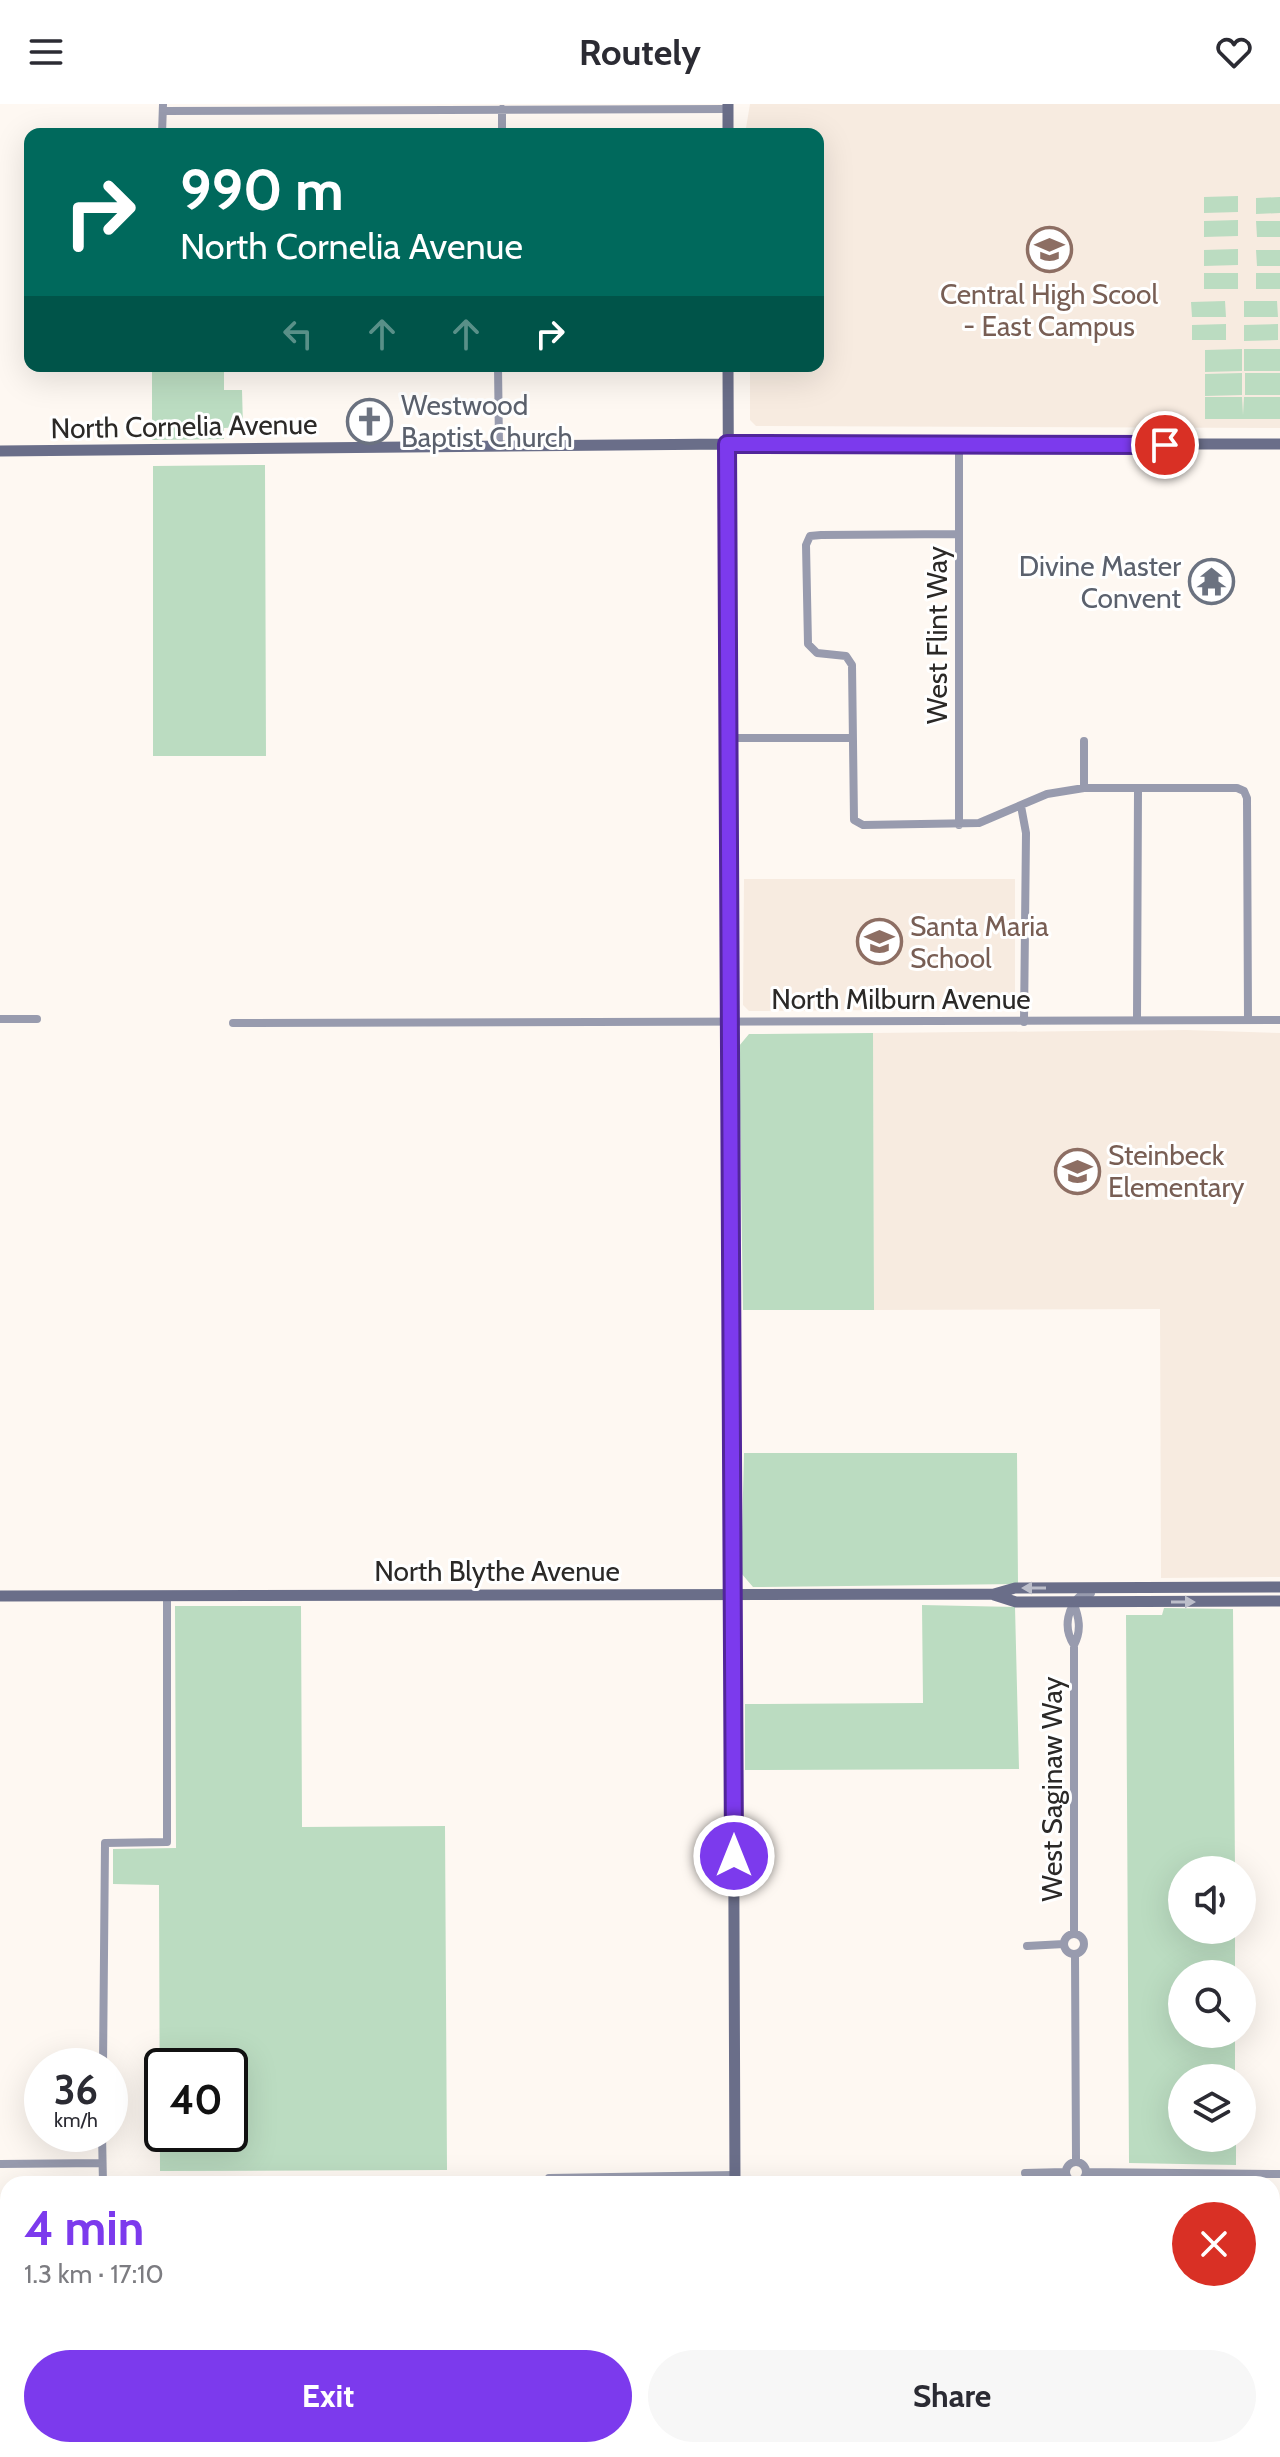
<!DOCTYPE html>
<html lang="en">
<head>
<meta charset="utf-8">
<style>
  body { margin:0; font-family:Cabin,sans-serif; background:#f7f7f7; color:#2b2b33; height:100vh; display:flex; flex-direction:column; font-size:30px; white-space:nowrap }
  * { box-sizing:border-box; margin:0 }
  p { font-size:26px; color:#7c7c81 }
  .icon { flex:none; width:44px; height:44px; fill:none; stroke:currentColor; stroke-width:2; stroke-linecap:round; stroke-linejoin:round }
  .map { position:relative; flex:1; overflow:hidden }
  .side { position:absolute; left:0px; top:2072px; width:1280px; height:282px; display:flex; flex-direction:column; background:#fff; border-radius:24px 24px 0 0; box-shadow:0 8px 32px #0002 }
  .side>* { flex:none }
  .banner { position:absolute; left:24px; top:24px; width:800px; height:244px; border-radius:16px; box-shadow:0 8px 32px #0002; background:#00695c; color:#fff; overflow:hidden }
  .fabs { position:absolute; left:1168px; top:1752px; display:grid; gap:16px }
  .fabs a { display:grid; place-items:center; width:88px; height:88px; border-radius:50%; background:#fff; box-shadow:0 8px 32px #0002; font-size:40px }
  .speed { position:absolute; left:24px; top:1944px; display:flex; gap:16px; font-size:40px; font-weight:700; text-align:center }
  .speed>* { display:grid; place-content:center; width:104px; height:104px; border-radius:50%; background:#fff; box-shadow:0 8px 32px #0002; line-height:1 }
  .speed small { font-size:20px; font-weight:400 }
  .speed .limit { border:4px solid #111; border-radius:12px; background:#fff; color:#111 }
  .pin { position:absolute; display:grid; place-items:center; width:68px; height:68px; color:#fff; margin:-34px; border:4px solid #fff; border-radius:50%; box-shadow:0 2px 8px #0007 }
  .me { position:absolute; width:88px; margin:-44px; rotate:0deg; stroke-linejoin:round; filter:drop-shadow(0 0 6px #0008) }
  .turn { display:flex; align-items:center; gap:28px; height:168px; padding:0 24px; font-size:36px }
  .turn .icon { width:104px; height:104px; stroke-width:2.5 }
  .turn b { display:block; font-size:56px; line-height:68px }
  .lanes { display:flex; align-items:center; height:76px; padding:0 24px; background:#0003; justify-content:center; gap:40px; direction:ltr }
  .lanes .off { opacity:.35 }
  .round { display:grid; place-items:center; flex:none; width:84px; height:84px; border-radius:42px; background:#f7f7f7 }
  .head { display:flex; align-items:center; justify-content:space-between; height:136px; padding:0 24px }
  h1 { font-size:48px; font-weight:700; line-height:60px; color:#7c3aed }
  .action { display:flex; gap:16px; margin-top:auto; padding:16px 24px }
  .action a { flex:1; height:92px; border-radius:48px; background:#7c3aed; color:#fff; font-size:32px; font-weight:700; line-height:92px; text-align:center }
  .action a+a { background:#f7f7f7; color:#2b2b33 }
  header { display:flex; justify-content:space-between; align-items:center; height:104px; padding:0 24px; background:#fff; font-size:36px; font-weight:700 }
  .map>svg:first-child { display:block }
</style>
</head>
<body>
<header><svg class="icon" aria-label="menu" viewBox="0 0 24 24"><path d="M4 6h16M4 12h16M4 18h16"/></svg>Routely<svg class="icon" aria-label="heart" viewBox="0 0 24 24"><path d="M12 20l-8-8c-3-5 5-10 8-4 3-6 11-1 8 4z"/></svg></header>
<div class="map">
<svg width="1280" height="2353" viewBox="0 0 1280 2353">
  <rect width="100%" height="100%" fill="#fef8f2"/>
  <path fill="#f7ebe0" d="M750,0h530v324l-524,-2 -6,-6v-54h68v-232h-73z
    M744,775h271v130l-266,2 -6,-6z
    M1186,926l94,3v544l-119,1 -1,-269 -286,1 -1,-277z"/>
  <path fill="#bbdcc1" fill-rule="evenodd" d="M1238,92v16l-34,1v-16z
    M1280,93v16l-24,1v-16z
    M1238,116v16l-34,1v-16z
    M1256,117h24v16h-23z
    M1238,145v16l-34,1v-16z
    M1256,146h24v16h-23z
    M1204,169h34v16h-34z
    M1256,169h24v16h-24z
    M1225,197l1,16h-34l-1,-15z
    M1244,197h33l1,16h-34z
    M1226,220v16h-34v-15z
    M1278,220v16l-34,1v-16z
    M1242,245v22l-37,1v-22z
    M1244,245h36v22h-36z
    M152,262h72v24h18l1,37 -19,1v11l-72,1z
    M1242,269v22l-37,1v-22z
    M1245,269h35v22h-35z
    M1205,293h37l1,18 1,-18h36v22h-75z
    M265,361l1,291h-113v-290z
    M873,929l1,277h-131l-4,-264 10,-12z
    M744,1349h273l1,131 -265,3 -12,-14z
    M922,1501l93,2 4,162 -274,1v-66l178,-1z
    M175,1502h126l1,221 143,-1 2,344 -287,1 -1,-286 -46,-1v-35l63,-1zM162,1962h68v68h-68z
    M1164,1504l69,1 2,261h-53v60h53v44h-53v60h53v44h-53v60h54v27l-107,-2 -3,-548h36z"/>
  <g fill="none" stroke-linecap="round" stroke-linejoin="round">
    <path stroke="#989bae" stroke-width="8" d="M502,5v25
      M163,7l565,-2
      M162,30l1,-30
      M498,262l1,80
      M959,430l-138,1 -11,1 -4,9 2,99 9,9 29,3 6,9 2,155 9,5 116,-2 68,-29 37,-6h153l7,3 3,7 1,222
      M729,634h123
      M1084,637v47
      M1021,702l5,27 -2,189
      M959,721v-380
      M0,915h37
      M1137,916l1,-232
      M233,919l1047,-3
      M1073,1498c6,15 9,28 1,43v289
      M1074,1541c-12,-18 -6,-39 9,-52h8
      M1064 1840a10 10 0 1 1 20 0a10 10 0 1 1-20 0Z
      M1027,1842l37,-2
      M1075,1850l1,207
      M103,1962l2,-223 62,-1v-247
      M102,2030l1,50
      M1066 2068a10 10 0 1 1 20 0a10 10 0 1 1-20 0Z
      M0,2060l102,-1
      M1086,2068l194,2
      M1025,2069l40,-1
      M549,2080v-6l186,-3
      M0,2134h8
      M1272,2189h8
      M0,2244h8
      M1272,2303h8
      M104,2346v7
      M217,2346v7
      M328,2346v7
      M535,2346v7
      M1076,2346v7"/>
    <path stroke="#6a6e89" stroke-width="11" d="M728,0v30
      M728,262l7,1818
      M0,347l727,-7h553
      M994,1491l22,7 264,-1
      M0,1492l994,-2 21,-6 265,-1
      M733,2346v7"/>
  </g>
  <defs><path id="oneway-solid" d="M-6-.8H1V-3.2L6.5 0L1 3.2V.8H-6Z" transform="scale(2)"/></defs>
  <g fill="#bcbeca">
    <use href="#oneway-solid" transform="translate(1034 1484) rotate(180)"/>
    <use href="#oneway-solid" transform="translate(1183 1498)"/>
  </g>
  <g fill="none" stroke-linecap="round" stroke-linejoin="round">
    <defs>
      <path id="route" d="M734,1752l-7,-1412 438,1"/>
    </defs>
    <use href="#route" stroke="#51269a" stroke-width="20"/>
    <use href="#route" stroke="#7c3aed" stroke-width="14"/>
  </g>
  <defs>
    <symbol id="school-ring" viewBox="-11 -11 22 22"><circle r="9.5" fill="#fff" stroke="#8d6e63" stroke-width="1.5"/><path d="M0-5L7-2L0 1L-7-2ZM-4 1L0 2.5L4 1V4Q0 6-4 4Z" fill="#8d6e63"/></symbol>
    <symbol id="church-ring" viewBox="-11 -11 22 22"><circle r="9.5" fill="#fff" stroke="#6b7280" stroke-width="1.5"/><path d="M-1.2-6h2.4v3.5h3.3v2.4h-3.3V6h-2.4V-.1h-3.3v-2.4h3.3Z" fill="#6b7280"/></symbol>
    <symbol id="temple-ring" viewBox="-11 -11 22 22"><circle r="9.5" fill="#fff" stroke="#6b7280" stroke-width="1.5"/><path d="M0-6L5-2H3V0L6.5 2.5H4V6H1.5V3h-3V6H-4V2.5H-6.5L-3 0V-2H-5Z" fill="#6b7280"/></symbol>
  </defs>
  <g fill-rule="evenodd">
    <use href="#school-ring" x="1024" y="120" width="51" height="51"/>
    <use href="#church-ring" x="344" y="292" width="51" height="51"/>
    <use href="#temple-ring" x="1186" y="452" width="51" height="51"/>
    <use href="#school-ring" x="854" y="812" width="51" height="51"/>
    <use href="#school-ring" x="1052" y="1042" width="51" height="51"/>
  </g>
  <g text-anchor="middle" stroke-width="6" stroke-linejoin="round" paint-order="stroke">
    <g font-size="28" fill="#785e54" stroke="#fff" text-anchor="start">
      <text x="1049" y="200" text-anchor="middle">Central High Scool<tspan x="1049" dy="32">- East Campus</tspan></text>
      <text x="910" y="832">Santa Maria<tspan x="910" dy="32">School</tspan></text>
      <text x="1108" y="1061">Steinbeck<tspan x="1108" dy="32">Elementary</tspan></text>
    </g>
    <g font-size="28" fill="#5b616d" stroke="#fff" text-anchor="start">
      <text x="401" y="311">Westwood<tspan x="401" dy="32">Baptist Church</tspan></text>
      <text x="1181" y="472" text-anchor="end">Divine Master<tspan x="1181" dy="32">Convent</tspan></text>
    </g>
    <g font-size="28" fill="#2b2927" stroke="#fff">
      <text transform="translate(184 322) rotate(-1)" y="10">North Cornelia Avenue</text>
      <text transform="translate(937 531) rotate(-90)" y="10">West Flint Way</text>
      <text x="901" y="905">North Milburn Avenue</text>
      <text x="497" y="1477">North Blythe Avenue</text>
      <text transform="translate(1052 1685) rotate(-90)" y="10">West Saginaw Way</text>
    </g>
  </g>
</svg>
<div class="fabs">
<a><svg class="icon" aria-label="sound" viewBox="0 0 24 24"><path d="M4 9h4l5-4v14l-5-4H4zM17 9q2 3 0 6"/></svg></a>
<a><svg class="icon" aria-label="search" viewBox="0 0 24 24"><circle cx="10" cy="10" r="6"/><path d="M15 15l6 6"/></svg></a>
<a><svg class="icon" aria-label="layers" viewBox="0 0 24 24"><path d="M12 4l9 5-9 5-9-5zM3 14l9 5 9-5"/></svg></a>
</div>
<div class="speed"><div>36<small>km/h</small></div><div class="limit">40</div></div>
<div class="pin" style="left:1165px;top:341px;background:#d93025"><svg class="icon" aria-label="arrive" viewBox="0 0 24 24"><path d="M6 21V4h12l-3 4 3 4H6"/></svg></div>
<svg class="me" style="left:734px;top:1752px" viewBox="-20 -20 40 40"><circle r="17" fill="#7c3aed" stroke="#fff" stroke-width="3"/><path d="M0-11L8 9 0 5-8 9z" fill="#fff"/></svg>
<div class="banner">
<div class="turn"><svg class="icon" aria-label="right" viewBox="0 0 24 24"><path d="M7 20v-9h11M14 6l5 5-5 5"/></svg><div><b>990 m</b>North Cornelia Avenue</div></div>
<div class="lanes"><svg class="icon off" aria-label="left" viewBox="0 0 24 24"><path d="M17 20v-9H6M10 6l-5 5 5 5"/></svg><svg class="icon off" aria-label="ahead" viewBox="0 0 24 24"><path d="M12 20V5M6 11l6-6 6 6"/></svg><svg class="icon off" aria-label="ahead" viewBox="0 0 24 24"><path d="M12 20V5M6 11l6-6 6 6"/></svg><svg class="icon" aria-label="right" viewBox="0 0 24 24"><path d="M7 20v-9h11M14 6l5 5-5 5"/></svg></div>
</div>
<section class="side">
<div class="head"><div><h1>4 min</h1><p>1.3 km · 17:10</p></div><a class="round" style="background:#d93025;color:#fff"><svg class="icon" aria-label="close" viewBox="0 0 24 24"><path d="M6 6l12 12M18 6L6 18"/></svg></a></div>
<div class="action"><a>Exit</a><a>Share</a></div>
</section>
</div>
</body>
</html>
